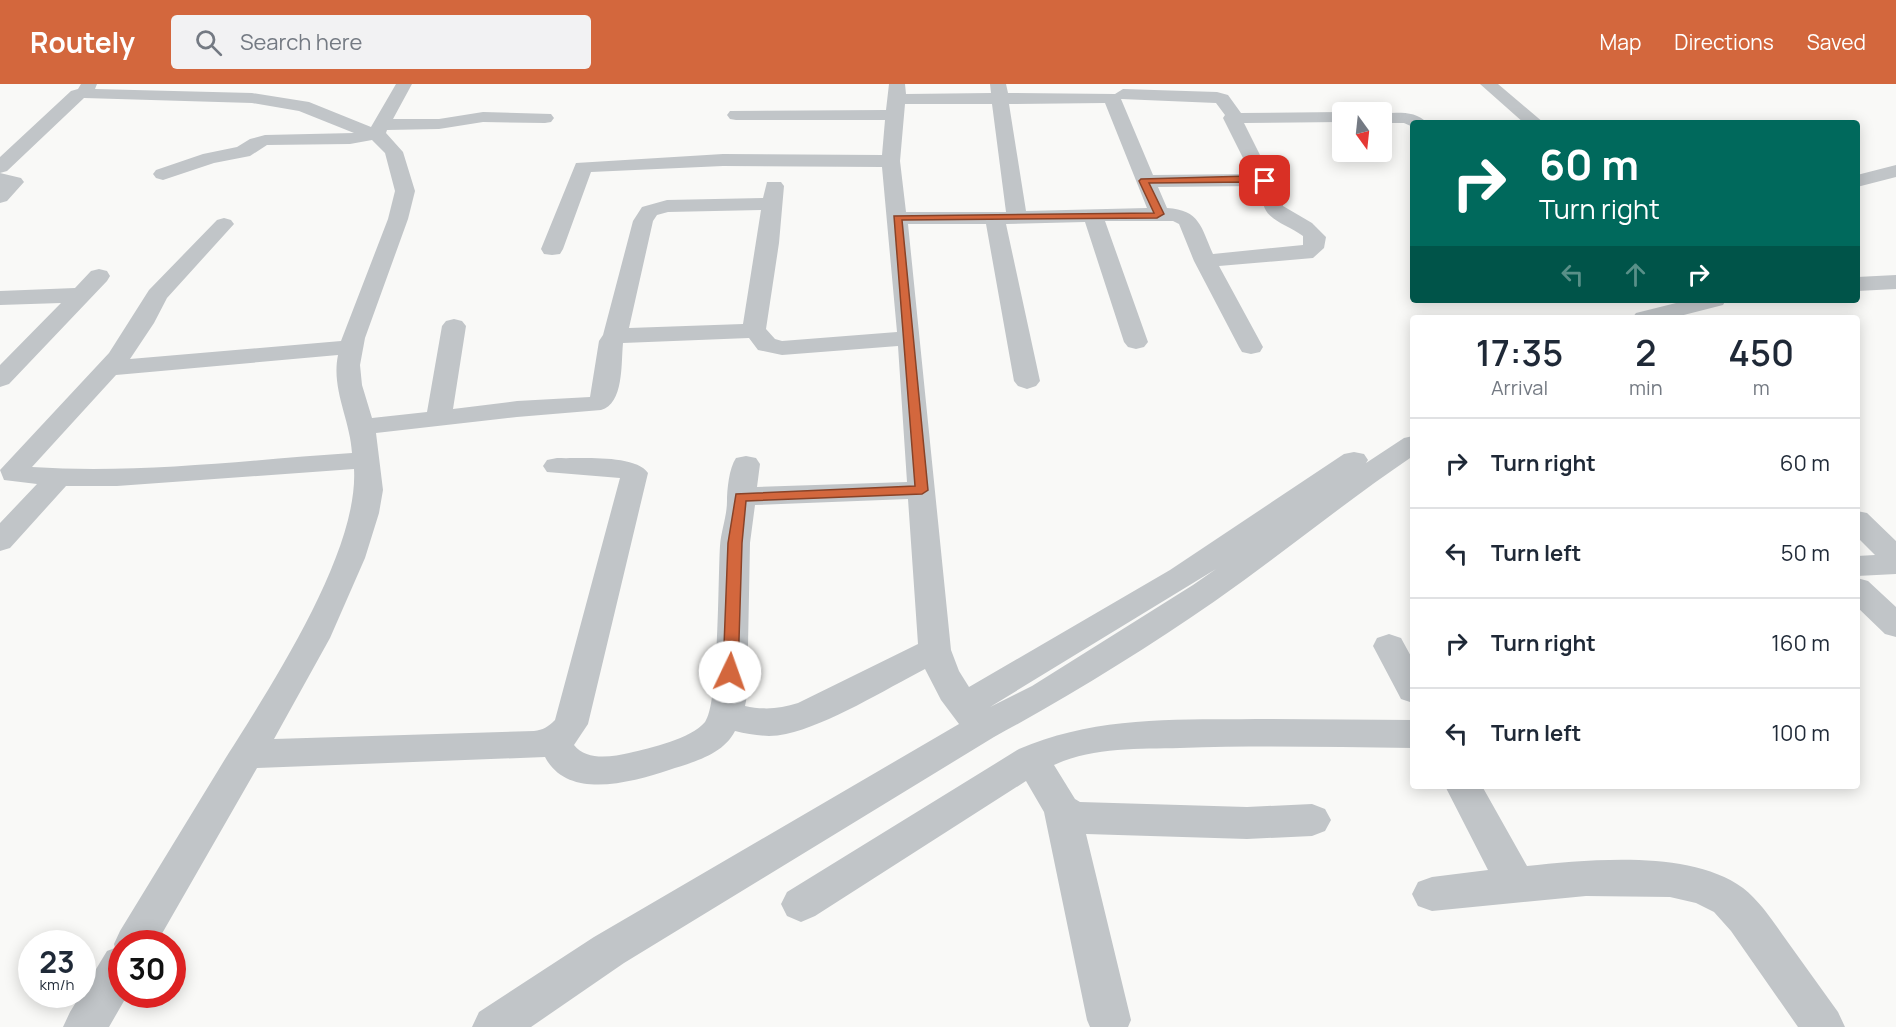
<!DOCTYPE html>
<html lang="en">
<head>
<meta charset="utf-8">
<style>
  body { margin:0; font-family:Manrope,sans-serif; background:#f2f2f3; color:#1f2937; height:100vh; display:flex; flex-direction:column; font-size:22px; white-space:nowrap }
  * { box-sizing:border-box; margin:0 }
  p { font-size:20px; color:#747a83 }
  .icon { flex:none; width:33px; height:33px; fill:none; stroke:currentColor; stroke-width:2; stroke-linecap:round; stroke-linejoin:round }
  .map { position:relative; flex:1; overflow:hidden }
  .panel { position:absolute; left:1410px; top:231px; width:450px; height:474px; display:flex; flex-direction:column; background:#fff; border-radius:6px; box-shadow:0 3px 15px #0003 }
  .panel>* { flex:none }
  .guide { position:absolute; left:1410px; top:36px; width:450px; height:183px; border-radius:6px; box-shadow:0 3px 15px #0003; background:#00695c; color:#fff; overflow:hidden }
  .needle { width:39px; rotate:165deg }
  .controls { position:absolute; left:1332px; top:18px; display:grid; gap:12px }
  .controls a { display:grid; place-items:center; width:60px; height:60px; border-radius:6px; background:#fff; box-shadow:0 3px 15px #0003; font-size:30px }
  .speed { position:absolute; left:18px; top:846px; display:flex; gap:12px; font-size:30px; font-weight:700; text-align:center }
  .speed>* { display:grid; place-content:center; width:78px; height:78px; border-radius:50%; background:#fff; box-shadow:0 3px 15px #0003; line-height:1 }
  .speed small { font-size:15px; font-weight:400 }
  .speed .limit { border:9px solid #d22; background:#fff; color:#111 }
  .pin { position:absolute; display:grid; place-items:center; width:51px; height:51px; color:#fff; margin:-26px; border-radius:12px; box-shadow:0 3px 9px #0006 }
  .me { position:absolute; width:66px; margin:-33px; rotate:3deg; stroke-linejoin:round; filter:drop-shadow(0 0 4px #0008) }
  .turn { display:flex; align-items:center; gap:21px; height:126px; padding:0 30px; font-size:27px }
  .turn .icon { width:78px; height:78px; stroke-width:2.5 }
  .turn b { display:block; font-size:42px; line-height:51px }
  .lanes { display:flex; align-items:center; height:57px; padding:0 30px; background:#0003; justify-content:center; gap:30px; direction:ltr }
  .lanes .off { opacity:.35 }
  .eta { display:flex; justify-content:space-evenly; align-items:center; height:102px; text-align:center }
  .eta b { font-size:36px; font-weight:600; line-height:42px }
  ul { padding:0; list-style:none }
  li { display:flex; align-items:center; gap:18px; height:90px; padding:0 30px; border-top:2px solid #e0e1e3 }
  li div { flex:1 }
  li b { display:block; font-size:22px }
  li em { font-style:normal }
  header { display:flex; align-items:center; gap:36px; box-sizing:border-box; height:84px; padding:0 30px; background:#d3673d; color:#fff }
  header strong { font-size:28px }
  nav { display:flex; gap:33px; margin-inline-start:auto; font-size:21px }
  .search { width:420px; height:54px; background:#f2f2f3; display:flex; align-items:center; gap:15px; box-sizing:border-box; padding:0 21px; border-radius:6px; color:#747a83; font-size:22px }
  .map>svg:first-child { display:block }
</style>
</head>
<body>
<header>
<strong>Routely</strong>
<div class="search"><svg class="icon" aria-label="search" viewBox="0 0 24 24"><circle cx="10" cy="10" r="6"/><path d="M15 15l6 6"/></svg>Search here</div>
<nav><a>Map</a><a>Directions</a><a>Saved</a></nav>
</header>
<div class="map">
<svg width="1896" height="943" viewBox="0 0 1896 943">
  <rect width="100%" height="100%" fill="#f9f9f7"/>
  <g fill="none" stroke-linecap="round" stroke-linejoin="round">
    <path fill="#c1c5c8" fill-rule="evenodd" d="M81,0h16l-2,5 157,4 57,9 62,25 25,-43h16l-19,35h46l44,-7 68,2 3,4 -3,4 -6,1 -62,-1 -44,7 -52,1 -1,3 17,19 12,39 -7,28 -43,119 -5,27 2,20 10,33 55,-6 15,-86 4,-5 8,-2 8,2 4,5 -13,83 64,-8 73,-4 9,-56 4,-6 30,-114 9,-14 25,-7 96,-2 4,-16h14l3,4 -5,57 -13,86 9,10 7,2 115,-9 -15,-165 -159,-1 -132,6 -28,77 -3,5 -8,1 -8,-1 -3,-5 35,-86 147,-9 159,1 3,-35h-149l-6,-1 -3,-4 3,-4 156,-1 3,-26h16l1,10 85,-1 -1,-9h16l2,9 107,1 8,-5 94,3 11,3 13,18 101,-1h3h-3v10l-98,1 27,54 11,12 1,17 29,17 14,14 -2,11 -11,10 -94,8 44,81 -3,5 -9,2 -9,-2 -3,-5 -45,-86 -15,-37 -6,-3h-68l43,121 -4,5 -8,2 -8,-2 -4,-5 -39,-120 -79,2 34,157 -4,5 -9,3 -9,-3 -4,-5 -28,-157h-78l43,426 8,21 10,16 201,-117 174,-116 10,-2 10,2 4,6 -2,3 38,-25 9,-2v20c-68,46 -131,98 -198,145 -71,49 -145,95 -221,136l-370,226 -93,64h-59l7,-15 115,-75 365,-213 -18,-24 -16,-31c-39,20 -97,56 -139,65 -17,4 -34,1 -51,-3 -12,24 -42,31 -66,39 -37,12 -101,31 -124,-13l-288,11 -101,176h-34v50h6l-19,33h-46l7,-15 37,-61 8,-3 -1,-4 6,-13c34,-56 68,-111 102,-167 45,-72 137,-210 132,-295l-237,17h-51l-56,62 -10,3v-28l37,-39 -33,-4 -4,-10 109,-117 40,-63 68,-70 7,-2 7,2 3,4 -67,74 -13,25 -24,36 211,-18 47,-122 7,-28 -10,-38 -13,-13 -22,4 -83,1 -17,11 -36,7 -51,17 -7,-2 -3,-4 3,-4 47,-16 34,-7 13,-8 15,-4 89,-2 -55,-22 -47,-8 -168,-5 -77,73 -7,2v-16l71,-66 7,-2zM1121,15l95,4 9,12 -2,3 28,56 -98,1zM1105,19l42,105 -121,3 -17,-107zM905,20h87l14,108h-100l-6,-51zM1258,102l4,4c-2,31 21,31 41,46v9l-90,9c-12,-27 -13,-44 -46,-46l-9,-21zM761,126l-18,114 -114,4 24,-107 4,-6 11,-3zM749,254l9,12 24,5 116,-9 9,136 -150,5 3,-23 -4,-6 -10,-2 -10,2c-7,10 -9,32 -9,43 0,15 -6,30 -7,45 -2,30 -1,159 -15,176 -14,17 -55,26 -76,31 -17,4 -43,8 -55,-8l14,-21 60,-251c-13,-19 -69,-14 -91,-15l-10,2 -4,6 4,6 73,6 -65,242c-7,7 -12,10 -21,11l-260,8 56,-101 35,-80 14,-45 4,-23 -7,-57 141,-16 84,-7c23,-6 20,-47 22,-67zM338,271c-7,34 12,64 14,98 -106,7 -213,21 -320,14l84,-92zM908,415l10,145 -120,59c-18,6 -35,7 -53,3l2,-10 3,-153 5,-38zM1216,485l-23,16 -161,101 -42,21z
      M1480,0h18l46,39h-20z
      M1382,29c15,0 34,-3 45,10h-14v4l-9,-4h-22z
      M1896,81v12l-39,10v-12z
      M0,89l21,5 3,4 -17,19 -7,2z
      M99,185l8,2 3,5 -3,5 -98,103 -9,3v-22l61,-62 -61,2v-14l75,-3 16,-17z
      M1896,191v14l-39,2v-14z
      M1688,216h38l-3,5 -51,13h-40l4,-5z
      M1857,427l10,2 29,28v33l-39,2v-20l18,-1 -18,-18z
      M1857,494l11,3 28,26v30l-11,-3 -28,-27z
      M1389,550l12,4 12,22v43l-12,-4 -28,-53 4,-8z
      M1272,635l141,1v28c-78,-1 -155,-3 -233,0 -41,1 -87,-1 -126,17l21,34 5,3 167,5 65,-3 13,5 6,11 -6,11 -13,5 -65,3 -161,-5 45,186 -3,7h-38l-3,-7 -43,-208 -18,-31 -211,135 -14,6 -14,-6 -6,-12 6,-12 232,-143c80,-35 168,-29 253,-30z
      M1445,702h37l45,80c62,-6 162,-17 216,22 18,14 31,35 44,53 17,24 34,47 51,71l7,15h-47l-67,-96 -17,-19 -18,-9 -26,-6 -84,-1 -154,15 -14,-5 -6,-12 6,-12 14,-5 56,-7z"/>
  </g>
  <path fill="#d3673d" stroke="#894328" stroke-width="1.5" d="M1250,92l20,5 -5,2 -15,-1 -101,1 15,31 -7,4 -255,2 26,270 -6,4 -176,7 -4,42 -4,129 -2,4h-11l-2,-4 5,-129 8,-49 179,-8 -21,-270 260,-3 -15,-32 2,-2z"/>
</svg>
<div class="controls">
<a><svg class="needle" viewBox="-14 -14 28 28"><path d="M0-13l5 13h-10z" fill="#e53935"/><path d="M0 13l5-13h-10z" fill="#747a83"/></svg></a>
</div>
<div class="speed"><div>23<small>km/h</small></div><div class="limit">30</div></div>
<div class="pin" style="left:1265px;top:97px;background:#d93025"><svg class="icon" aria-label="arrive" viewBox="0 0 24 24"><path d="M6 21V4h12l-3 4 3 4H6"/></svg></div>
<svg class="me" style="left:730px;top:588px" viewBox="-20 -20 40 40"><circle r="19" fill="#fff"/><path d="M0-13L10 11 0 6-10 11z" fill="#d3673d"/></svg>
<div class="guide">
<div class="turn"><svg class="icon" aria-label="right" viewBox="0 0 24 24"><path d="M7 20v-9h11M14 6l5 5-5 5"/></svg><div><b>60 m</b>Turn right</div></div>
<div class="lanes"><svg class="icon off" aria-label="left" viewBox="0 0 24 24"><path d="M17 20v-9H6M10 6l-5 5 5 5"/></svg><svg class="icon off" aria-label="ahead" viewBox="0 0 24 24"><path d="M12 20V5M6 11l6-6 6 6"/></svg><svg class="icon" aria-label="right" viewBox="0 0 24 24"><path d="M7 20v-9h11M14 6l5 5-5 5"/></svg></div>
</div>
<section class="panel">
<div class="eta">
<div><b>17:35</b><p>Arrival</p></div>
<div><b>2</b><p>min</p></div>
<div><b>450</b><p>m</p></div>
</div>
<ul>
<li><svg class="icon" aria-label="right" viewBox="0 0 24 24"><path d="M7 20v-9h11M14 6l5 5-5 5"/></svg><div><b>Turn right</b></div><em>60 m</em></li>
<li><svg class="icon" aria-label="left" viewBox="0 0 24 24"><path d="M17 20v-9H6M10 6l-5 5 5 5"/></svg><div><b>Turn left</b></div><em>50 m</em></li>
<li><svg class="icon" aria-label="right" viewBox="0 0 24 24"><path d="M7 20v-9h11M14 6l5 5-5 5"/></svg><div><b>Turn right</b></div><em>160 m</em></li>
<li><svg class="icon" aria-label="left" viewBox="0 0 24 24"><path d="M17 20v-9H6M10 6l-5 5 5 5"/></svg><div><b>Turn left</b></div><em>100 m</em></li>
</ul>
</section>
</div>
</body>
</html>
